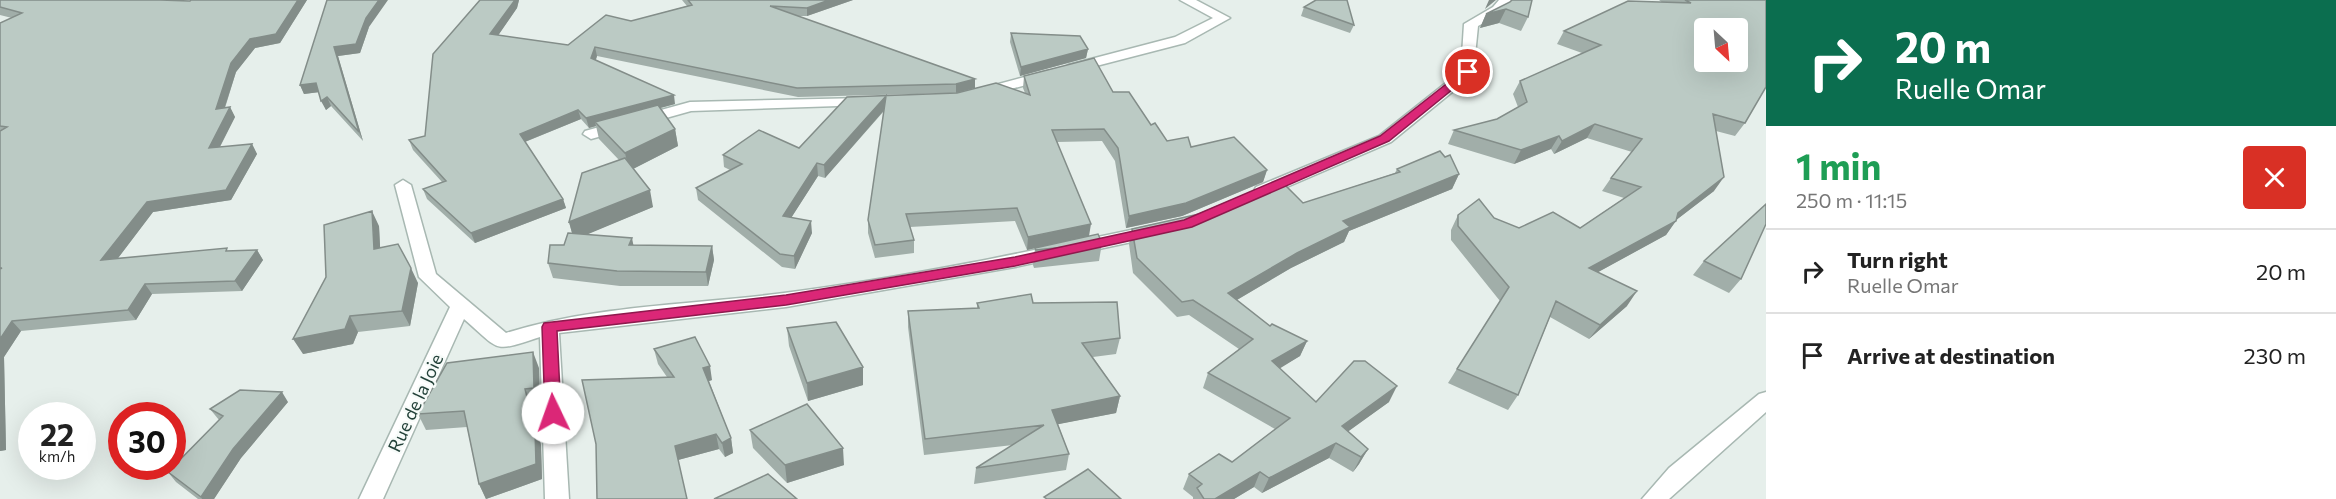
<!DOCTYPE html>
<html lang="en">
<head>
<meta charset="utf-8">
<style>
  body { margin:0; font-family:Commissioner,sans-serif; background:#f2f2f2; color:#222; height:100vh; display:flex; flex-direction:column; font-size:22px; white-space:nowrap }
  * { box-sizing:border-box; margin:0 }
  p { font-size:20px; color:#767676 }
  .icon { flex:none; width:33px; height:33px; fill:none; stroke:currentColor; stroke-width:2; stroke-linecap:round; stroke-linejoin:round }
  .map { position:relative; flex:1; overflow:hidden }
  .details { display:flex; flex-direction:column; background:#fff; width:570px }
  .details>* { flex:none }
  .banner { background:#0b6e4f; color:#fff; overflow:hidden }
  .needle { width:39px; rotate:154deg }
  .tools { position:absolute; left:1694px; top:18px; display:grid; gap:12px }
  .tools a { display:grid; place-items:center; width:54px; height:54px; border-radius:6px; background:#fff; box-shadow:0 6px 24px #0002; font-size:30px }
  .speed { position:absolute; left:18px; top:402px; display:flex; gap:12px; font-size:30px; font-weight:700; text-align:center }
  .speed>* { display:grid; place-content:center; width:78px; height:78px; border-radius:50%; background:#fff; box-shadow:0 6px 24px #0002; line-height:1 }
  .speed small { font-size:15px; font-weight:400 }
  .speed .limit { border:9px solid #d22; background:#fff; color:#111 }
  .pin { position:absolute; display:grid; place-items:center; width:51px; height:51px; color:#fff; margin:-26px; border:3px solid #fff; border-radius:50%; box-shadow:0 2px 6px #0007 }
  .me { position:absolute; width:66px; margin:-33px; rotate:357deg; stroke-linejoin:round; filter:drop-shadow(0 0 4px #0008) }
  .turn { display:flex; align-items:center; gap:21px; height:126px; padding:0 30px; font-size:27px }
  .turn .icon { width:78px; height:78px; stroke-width:2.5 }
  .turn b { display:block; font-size:42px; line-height:51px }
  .round { display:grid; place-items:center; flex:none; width:63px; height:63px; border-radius:6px; background:#f2f2f2 }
  .headline { display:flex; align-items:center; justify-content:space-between; height:102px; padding:0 30px }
  h1 { font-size:36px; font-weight:700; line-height:45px; color:#1e9e55 }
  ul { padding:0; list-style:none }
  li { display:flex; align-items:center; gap:18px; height:84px; padding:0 30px; border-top:2px solid #e0e0e0 }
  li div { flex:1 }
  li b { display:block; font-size:22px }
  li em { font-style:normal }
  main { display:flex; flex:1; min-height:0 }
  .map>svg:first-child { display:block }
</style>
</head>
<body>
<main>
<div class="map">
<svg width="1766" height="499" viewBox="0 0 1766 499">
  <rect width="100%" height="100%" fill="#e6efeb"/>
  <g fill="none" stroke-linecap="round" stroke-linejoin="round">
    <defs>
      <path id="street" d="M1180,0h16l34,18 -45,25 -112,29 -7,-4 2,-3 107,-28 38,-19z
        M1499,0h12l-8,13 -25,13 -5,49 -82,67 -123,53h-12l-2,-4 2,-4 123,-51 82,-65 3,-47 29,-17z
        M1047,71l5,1 2,3 -2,3 -71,19 -7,-4 2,-3z
        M864,98l5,1 2,3 -2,3 -178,6 -100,28 -8,-5 2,-3 105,-29z
        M403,180l8,5 25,89 70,59c89,-28 186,-28 278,-40 125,-16 248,-42 371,-68l9,6 -9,6 -140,30 -229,40 -227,26 10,166h-24l-5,-162c-48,16 -39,14 -76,-18l-81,180h-24l91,-192 -31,-30 -24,-92z
        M1766,392v20l-97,87h-27l27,-31 90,-74z"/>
    </defs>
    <use href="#street" stroke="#a8b8b2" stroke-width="3"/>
    <use href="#street" fill="#fff" fill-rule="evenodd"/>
  </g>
  <path fill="#a1aea9" d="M0,0l190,1 1,-1h116l-27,43 -25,5 -19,24 -11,36 5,-1 5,10 -15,30 32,-3 5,10 -26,46 -78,12 -35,46 110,-7 29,-1 6,10 -21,31 -90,3 -16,26 -115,11 -17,26 2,93 -6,1v-428l12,-5 -12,-3z
    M480,0h39l-2,8 -19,27 70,10 63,-24 56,-15 -5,-6h171l-46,16h-10l178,63v9l-19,5 -158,4 -201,-41 -1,4 79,44 -15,4 15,21 3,17 -45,23 20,38 -66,27 47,11 78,1 2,14 -6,26h-88l-67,-8 -5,-15 16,-18 8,-12 -3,-11 50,-62 -20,-21 -3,-13 -7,2 -8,-9 -56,23 38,57 3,9 -91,35 -48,-44 -4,-10 19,-7 -29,-32 -4,-10 16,-4z
    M1659,0h107l-21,123 -10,13 -19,-5 -2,60 -38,29 -10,15 -68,37 29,34 -38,33 -39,-22 -32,78 -10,15 -60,-27 52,-82 -49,-61v-10l7,-15 36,3 25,10h61l44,-30 -22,-7 9,-13 21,-26 -45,-14 -33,16 -3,-5 -37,15 -66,-20 6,-14 43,-11 21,-12 -5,-13 7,-13 62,-28 -25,-9 7,-13 99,-28z
    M1510,2l18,15 -7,14 -22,-8 -19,5 6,-14z
    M1304,7l50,18 -4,8 -49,-17z
    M369,27l-9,26 -22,3 25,85 -32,-35 -5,4 -7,-18 -15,2 -4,-9z
    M1011,33l77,16 -2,9 -66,18 -10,-34z
    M1024,76l89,16 38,33 16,16 24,6 76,23 -4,12 -81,34 -56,12 -11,-67 -13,-20 -45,1 32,94 13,7 -3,18 -65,7 -1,-3 2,-17 -8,2 -12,-29 -105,6 4,13v13l-39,5 -7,-25v-13l16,-109 -59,67 -7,-2 -27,42 21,15 -17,36 -13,-2 -84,-67 -2,-12 34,-18 -6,-3 -1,-12 76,-7 48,-51 178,-4 -2,-5z
    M1397,169l62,5 -7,15 -103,42 -5,11 -53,26 -54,32 33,26 37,15 -7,15 -21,12 37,34h73l-41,29 20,18 -9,15 -6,8 -24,-14 -67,35 -8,-6 -20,12h-41v-2l-10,-8 6,-15 43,-12 43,-33 -72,-41 5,-15 31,-24 -50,-34 -12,2 -44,-44 -4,-29 3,-15 171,-26 92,-30z
    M379,226l1,22 38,35 -8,43 -52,6 -5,12 -50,10z
    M1704,261l37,18 -12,14 -36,-18z
    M977,303h56l87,35 -4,16 -23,3 27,39 -4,17 -58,11 11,30 -3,16 -92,14 2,-16 37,-23 -89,10 -16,-128v-16l69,-3z
    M787,328l76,39v18l-55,16 -19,-55z
    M654,349l58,31 -3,1 22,57 2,15 -8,4 -6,-8 -41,11 -82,-16 71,-67 -9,-13z
    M539,368l1,35 -9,1 10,41 1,34 -56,20 -7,-15 -12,-57 -41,3 -8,-16z
    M288,402l-47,56 -27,41h-16l-22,-17 -8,-10 51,-52 -9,-11z
    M750,430l94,35 -57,18 -34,-35z"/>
  <path fill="#838d89" d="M298,0h9l-27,43 -25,5 -19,24 -15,47 -5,-10 15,-46 19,-24z
    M379,0h9l-19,27 -9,26 -22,3 25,85 -4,-9 -25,-85 32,-29z
    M515,0h4l-2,8 -24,35 -3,-9z
    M829,0h24l-46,16v-8z
    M1489,0h7l-11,9z
    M1506,9l-7,14 -19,5 6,-14z
    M595,47l2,9 -4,11 -2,-9z
    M1088,49l-2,9 -66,18 1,-9z
    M975,79v9l-19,5v-9z
    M316,83l4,9 -16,2 -4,-9z
    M674,95l1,9 -77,21 -3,-3 1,4 -7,2 -3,-10z
    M886,96v12l-61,70 -1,-13z
    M327,97l4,9 -5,4 -5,-9z
    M230,107l5,10 -21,41 -5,-10z
    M578,110l3,9 -59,24 -2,-9z
    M1595,124l-8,14 -33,16 8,-13z
    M675,129l3,17 -49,25 -4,-18z
    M1559,136l-8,13 -37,15 7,-14z
    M252,144l5,10 -26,46 -78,12 -44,58 -8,-10 46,-58z
    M817,163l1,13 -34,53 -1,-13z
    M1267,170l-4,12 -81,34 -56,12 3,-12z
    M1459,174l-7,15 -103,42 -5,11 -53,26 -68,40 5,-15 69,-40 46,-32z
    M1724,177l-10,14 -43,33 5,-3 -10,14 -86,47 9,-14 89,-55z
    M650,190l3,17 -79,33 -5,-18z
    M563,199l3,9 -91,35 -4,-10z
    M372,211l7,15 2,38 -7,-15z
    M811,221l1,12 -17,36 -1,-13z
    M1091,224l-2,12 -62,14 1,-13z
    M632,238l3,15 -6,-8z
    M712,246l2,14 -6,26 -2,-14z
    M257,250l6,10 -21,31 -7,-10z
    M411,268l7,15 -8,43 -8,-15z
    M145,284l7,10 -16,26 -8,-10z
    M1637,291l-10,15 -38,33 11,-14z
    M350,316l8,16 -5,12 -50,10 -10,-15z
    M12,321l9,10 -17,26 2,93 -6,1v-112z
    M1307,341l-7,15 -34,21 6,-16z
    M533,352l6,16 1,35 -6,-15z
    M710,366l2,14 -6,2 -3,-14z
    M863,367v18l-55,16 -1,-18z
    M1397,386l-8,16 -54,39 7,-15z
    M525,389l6,15 10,41 1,34 -56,20 -7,-15z
    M282,392l6,10 -47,56 -27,41h-12l-1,-2 32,-48z
    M1120,396l-4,17 -67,13 3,-16z
    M716,434l3,15 -41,11 -3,-14z
    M731,438l2,15 -8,4 -3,-14z
    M1336,443l-7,15 -67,35 7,-15z
    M843,448l1,17 -57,18 -2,-18z
    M1368,449l-9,15 -6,8 8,-15z
    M1260,472l-6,15 -20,12h-19z"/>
  <path fill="#bbcac4" stroke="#838d89" stroke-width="1.5" fill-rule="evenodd" d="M0,0h160l30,1 1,-1h107l-22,34 -26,5 -19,24 -15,46 14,-2 -21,41 43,-4 -26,46 -79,12 -46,58 126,-12 -1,3 31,-1 -22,31 -90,3 -17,26 -116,11 -12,18v-70l2,-1h-2v-137l7,-4 -7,-1v-103l22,-10 -22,-6z
    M327,0h52l-13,18 -10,26 -22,3 25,85 -32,-35 -6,4 -5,-18 -16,2z
    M480,0h35l-25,34 78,11 38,-30 25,6 61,-16 -4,-5h141l-22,8 -37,-2 205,73 -19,5 -159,4 -202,-41 -4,11 83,37 -88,23 -8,-8 -58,24 43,65 -92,34 -48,-44 23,-8 -37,-41 16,-4 8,-82z
    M1316,0h31l7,25 -50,-18z
    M1512,0h20l-4,17 -22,-8 -20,5 24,-12z
    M1685,0h81v87l-21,36 -32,-9 11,63 -46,36 -2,8 -87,47 48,23 -37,34 -44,-24 -38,94 -61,-26 52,-82 -51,-61v-11l21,-16 15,19 25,10 34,-16 27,16 61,-41 -30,-9 31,-39 -47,-15 -33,17 -3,-5 -38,14 -67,-20 43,-11 30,-17 -7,-21 81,-36 -37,-14 64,-30 63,2zM1704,28h33v34h-33z
    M1011,33l69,3 8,13 -67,18z
    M1094,58l19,34h16l22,33 4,-2 12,18 21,-4 3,10 43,-10 33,33 -81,33 -57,13 -11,-68 -14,-19 -52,1 39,94 -63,13 -11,-29 -111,6 8,26 -39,5 -7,-25 18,-124 -62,69 -7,-2 -34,53 28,5 -17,35 -14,-2 -84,-66 46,-24 -19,-9 36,-25 40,18 48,-51 110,-4 39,-10 34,12 -6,-19z
    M658,105l17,24 -50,24 -30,-31z
    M1440,151l5,6 5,-2 9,19 -116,47 7,6 -53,26 -69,40 42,33 2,-2 35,17 -35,20 44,41 38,-41h11l32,25 -55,40 26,23 -7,8 -25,-14 -67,35 -9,-6 -45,27h-11l-7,-11 5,-4 -13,-10 30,-20 13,8 58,-44 -82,-45 45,-34 -60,-39 -11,2 -45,-44 -5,-29 67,-15 81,-34 23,23 97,-31 -3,-3z
    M625,158l25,32 -81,32 13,-49z
    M1766,204v20l-25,55 -37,-18z
    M372,211l2,38 24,-5 13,24 -9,43 -52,5 -5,13 -52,10 33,-62 -2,-52z
    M568,233l64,5 -3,7 83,1 -6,26 -89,-1 -69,-8 2,-18h14z
    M1098,234l4,9 -66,7 -1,-2z
    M1031,294l2,9 84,-1 3,36 -38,5 38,53 -68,14 17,44 -93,14 68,-43 -119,14 -17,-128 71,-3 -2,-5z
    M836,322l27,45 -56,16 -20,-55z
    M695,337l15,29 -7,2 28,70 -9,5 -6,-9 -41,12 12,53h-90l-1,-55 -14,-64 92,-3 -20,-28z
    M533,352l1,36 -9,1 10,41 1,34 -57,20 -15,-73 -46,3 29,-51z
    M240,390l42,2 -49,57 -32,48 -33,-25 55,-56 -13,-7z
    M807,404l36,44 -58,17 -35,-35z
    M1088,469l33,30h-74l-3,-2z
    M768,474l29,25h-83z"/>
  <path fill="#db2777" stroke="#8e194d" stroke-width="1.5" d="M1464,70l10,2 -85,69 -197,86 -177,39 -229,39 -229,26 4,82 -8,6 -8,-6 -3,-86 2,-4 242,-28 229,-38 169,-37 196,-84z"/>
  <g text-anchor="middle" stroke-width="4.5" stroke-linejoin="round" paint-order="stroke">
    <g font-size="18" fill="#24423a" stroke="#f7fbf9">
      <text transform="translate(416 403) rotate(-65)" y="6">Rue de la Joie</text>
    </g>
  </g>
</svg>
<div class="tools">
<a><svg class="needle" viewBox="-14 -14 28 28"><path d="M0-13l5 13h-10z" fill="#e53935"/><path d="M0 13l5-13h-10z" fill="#767676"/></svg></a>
</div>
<div class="speed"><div>22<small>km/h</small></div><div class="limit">30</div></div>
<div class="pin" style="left:1468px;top:72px;background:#d93025"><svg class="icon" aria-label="arrive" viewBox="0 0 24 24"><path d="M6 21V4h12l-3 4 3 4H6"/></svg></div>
<svg class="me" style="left:553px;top:413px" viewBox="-20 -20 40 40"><circle r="19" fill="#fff"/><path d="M0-13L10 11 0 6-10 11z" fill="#db2777"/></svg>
</div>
<section class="details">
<div class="banner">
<div class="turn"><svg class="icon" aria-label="right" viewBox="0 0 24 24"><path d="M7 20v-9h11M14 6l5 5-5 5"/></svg><div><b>20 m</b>Ruelle Omar</div></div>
</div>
<div class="headline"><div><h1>1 min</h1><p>250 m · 11:15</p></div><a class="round" style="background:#d93025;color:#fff"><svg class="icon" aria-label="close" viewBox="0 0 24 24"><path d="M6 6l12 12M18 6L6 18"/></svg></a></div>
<ul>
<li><svg class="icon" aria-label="right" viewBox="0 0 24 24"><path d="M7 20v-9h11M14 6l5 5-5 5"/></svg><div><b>Turn right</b><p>Ruelle Omar</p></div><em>20 m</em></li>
<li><svg class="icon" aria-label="arrive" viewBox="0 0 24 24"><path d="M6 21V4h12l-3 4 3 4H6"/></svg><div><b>Arrive at destination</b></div><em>230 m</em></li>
</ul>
</section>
</main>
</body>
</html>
